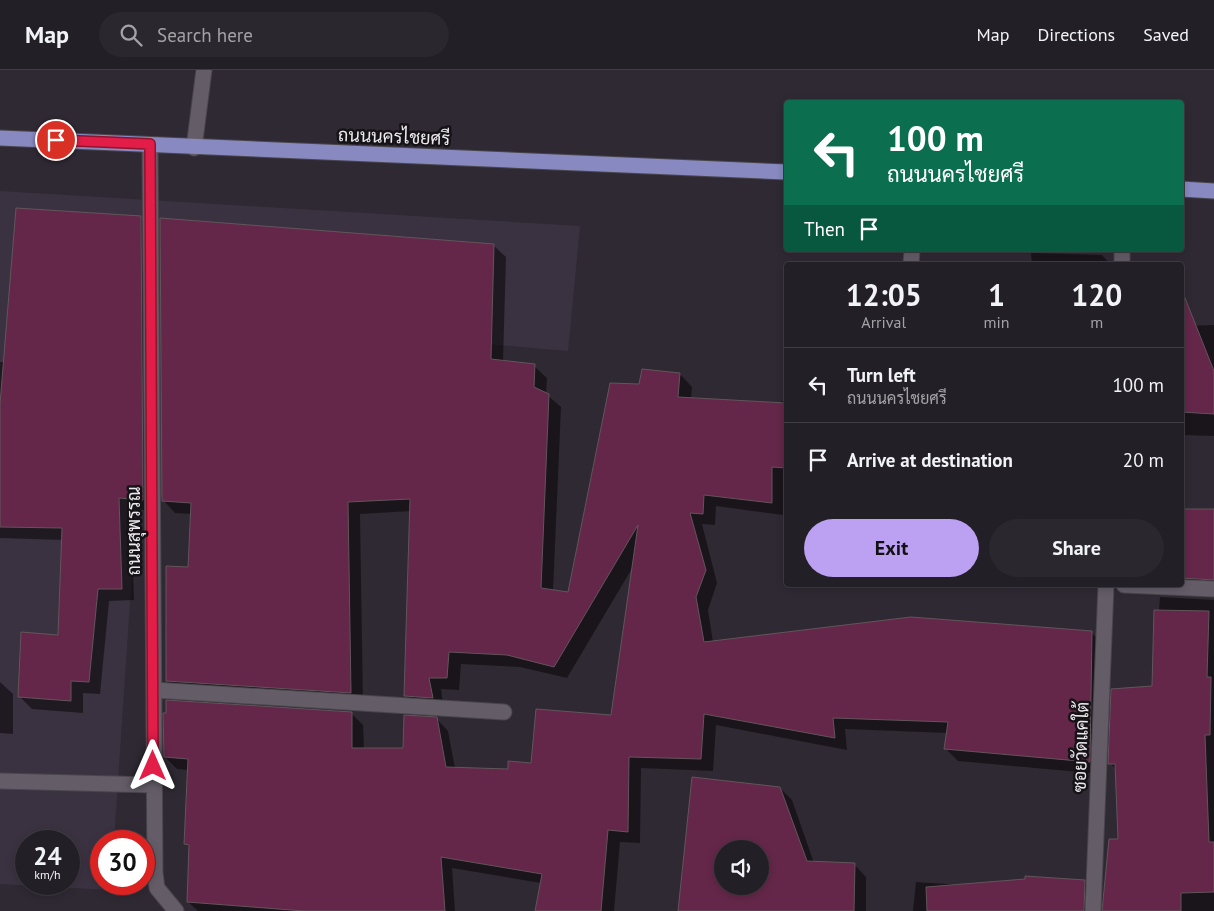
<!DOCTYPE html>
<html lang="en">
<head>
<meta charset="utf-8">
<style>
  body { margin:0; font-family:"PT Sans",Sarabun,sans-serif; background:#2b272e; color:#f1f3f6; height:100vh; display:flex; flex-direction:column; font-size:19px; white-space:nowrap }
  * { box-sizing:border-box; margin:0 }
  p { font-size:16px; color:#a3a2a7 }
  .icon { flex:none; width:28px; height:28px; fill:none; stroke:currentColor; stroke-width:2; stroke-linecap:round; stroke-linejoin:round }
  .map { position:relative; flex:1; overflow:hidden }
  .details { position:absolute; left:784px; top:192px; width:400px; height:325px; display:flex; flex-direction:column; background:#231f26; border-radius:5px; box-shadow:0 2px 8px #0003,0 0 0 1px #403d43 }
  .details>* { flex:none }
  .guide { position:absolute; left:784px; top:30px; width:400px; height:152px; border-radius:5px; box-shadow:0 2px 8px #0003,0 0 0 1px #403d43; background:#0b6e4f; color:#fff; overflow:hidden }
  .buttons { position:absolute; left:714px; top:770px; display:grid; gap:10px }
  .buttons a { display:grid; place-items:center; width:55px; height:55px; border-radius:50%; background:#231f26; box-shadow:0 2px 8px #0003,0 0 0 1px #403d43; font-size:25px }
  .speed { position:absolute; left:15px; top:760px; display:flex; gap:10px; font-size:25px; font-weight:700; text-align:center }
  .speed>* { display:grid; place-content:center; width:65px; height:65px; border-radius:50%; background:#231f26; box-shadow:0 2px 8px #0003,0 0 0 1px #403d43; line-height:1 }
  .speed small { font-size:12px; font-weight:400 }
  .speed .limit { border:8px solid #d22; background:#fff; color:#111 }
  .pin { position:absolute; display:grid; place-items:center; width:42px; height:42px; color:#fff; margin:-21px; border:2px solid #fff; border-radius:50%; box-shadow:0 1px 5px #0007 }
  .me { position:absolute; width:55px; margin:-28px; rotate:0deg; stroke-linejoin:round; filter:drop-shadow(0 0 4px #0008) }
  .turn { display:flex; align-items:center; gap:18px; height:105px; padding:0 20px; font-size:22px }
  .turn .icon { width:65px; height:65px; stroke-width:2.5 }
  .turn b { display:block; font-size:35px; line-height:42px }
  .then { display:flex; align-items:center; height:48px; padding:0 20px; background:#0003; gap:10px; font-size:19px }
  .eta { display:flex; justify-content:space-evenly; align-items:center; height:85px; text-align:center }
  .eta b { font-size:30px; font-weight:600; line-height:35px }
  .cta { display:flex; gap:10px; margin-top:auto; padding:10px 20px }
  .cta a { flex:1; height:58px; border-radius:30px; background:#bca0f2; color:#111; font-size:20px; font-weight:600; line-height:58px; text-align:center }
  .cta a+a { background:#2b272e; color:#f1f3f6 }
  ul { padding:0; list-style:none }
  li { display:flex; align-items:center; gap:15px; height:75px; padding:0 20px; border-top:1px solid #403d43 }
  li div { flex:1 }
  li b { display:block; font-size:19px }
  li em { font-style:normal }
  header { display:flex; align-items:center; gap:30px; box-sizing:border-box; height:70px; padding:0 25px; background:#231f26; border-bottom:1px solid #403d43 }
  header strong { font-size:24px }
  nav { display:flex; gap:28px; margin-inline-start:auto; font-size:18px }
  .search { width:350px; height:45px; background:#2b272e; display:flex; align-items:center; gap:12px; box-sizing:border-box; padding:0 18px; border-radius:28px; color:#a3a2a7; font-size:19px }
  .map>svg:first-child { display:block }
</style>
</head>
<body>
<header>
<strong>Map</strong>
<div class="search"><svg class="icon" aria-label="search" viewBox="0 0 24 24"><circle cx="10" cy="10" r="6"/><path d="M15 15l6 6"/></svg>Search here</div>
<nav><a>Map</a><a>Directions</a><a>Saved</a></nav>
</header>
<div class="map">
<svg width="1214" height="841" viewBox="0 0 1214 841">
  <rect width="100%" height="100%" fill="#2f2933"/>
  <path fill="#3b3241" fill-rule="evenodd" d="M0,121l580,35 -12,125 -115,-10 -11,150 -305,6 -23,344h-13v43h10l-1,6 -110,-6zM26,771h43v43h-43z"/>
  <path fill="#0007" fill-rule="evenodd" d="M141,148l12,12 2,281 -24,-2 3,91 -25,1 -9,93 -17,-1v20l-51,-4 -13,-13 40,-60 4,-96 -63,-2v-176h5z
    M493,175l13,12 -3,105 31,4 13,12 -1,16 15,13 -8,184 16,2 71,-207 40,-12 12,13 -1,12 90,5v-3l5,1v90h-2l-1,23 -67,-9 -1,19 -13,-1 15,59 -9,27 5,32 378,-10 12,12 -2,130 -143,-13 -12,-12 2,-16 -103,-4 2,21 -131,-25 -3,46 -72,-3 -1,75 -20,-1 -6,69h-78l5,-28 -89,-15 3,43h-257l-10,-9 2,-54 -4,-4 3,-74 -12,-1 -12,-12 186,-44 12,12 1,24 40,1 32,-32 12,13 7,37 54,2 23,-6 80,-47 22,-152 -67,113 -47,-11 -59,-3 -2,26 -18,-1 3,21 -26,-2 -13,-12 6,-185 -51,3 3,191 -184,-12 -12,-12 22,-113 3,-54 -17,-1 -12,-13z
    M1031,183l71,2 9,10h-79z
    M1214,255v111l-33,-1v-109z
    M1181,440h33v81l-33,-6z
    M1160,527l54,3v311h-111l2,-29h3l11,-42 -2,-70 -7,-7 43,-76z
    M0,612l13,12v40l-13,-1z
    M693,709l87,9 12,12 22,63 40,1 12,13v34h-187zM722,779h38v37h-38z
    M1084,811l13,12 -1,18h-183l3,-29 46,3z"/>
  <path fill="#642749" stroke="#62555b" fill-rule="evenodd" d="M16,138l125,8 2,284 -24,-2 3,91h-24l-9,93 -18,-1v20l-53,-4 3,-65 37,3 4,-107 -62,-1v-123z
    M160,148l334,26 -3,115 44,5 -1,23 15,7 -8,194 27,4 42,-209 29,1 3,-15 38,4 -2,24 108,6v65l-14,-1v36l-68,-8 -1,19 -13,-1 16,57 -10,27 8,45 207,-25 181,14 -2,131 -146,-13 4,-27 -115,-4 2,20 -131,-24 -3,45 -72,-2 -1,75 -20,-2 -7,81h-66l7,-37 -101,-17 4,54h-141l-117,-9 2,-57 -5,-1 4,-85 -24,-2 -1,-44h3v-13l186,12v36h51l1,-33 33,2 9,50 62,2v-8l23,2 5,-54 75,6 27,-190 -84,142 -47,-12 -58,-3 -2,26h-18l4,20 -29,-2 6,-197 -62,3 3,191 -185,-12v-115l22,1 3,-64 -29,-2z
    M1181,223h2l31,78v43l-33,-2z
    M1181,439h33v71l-33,-2z
    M1154,540l55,1 -2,66h4l-1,58h-5l4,107h5v50l-33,1v18h-79l7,-72h9l-3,-75h-7l3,-75 41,-3z
    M692,707l88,10 27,74 48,2 -1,48h-176zM722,779h38v37h-38z
    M1025,806l60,4 -1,31h-157l-1,-24 99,-8z"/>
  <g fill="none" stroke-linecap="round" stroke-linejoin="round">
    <defs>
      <path id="minor" d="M150,75l5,728 2,15 19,23
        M194,78l10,-78
        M911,195l1,-15
        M1122,195v-15
        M1124,515l90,4
        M154,620l350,22
        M0,711l153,4
        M1093,841l13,-326"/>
      <path id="major" d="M0,68l786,34
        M1181,119l33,2"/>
    </defs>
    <use href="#minor" stroke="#4a464d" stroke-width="17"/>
    <use href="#major" stroke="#4a464d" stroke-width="17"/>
    <use href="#minor" stroke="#645d68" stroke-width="15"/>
    <use href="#major" stroke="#8789c0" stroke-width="15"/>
  </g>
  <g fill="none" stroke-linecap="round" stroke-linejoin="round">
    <defs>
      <path id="route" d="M56,70l94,4 3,622"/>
    </defs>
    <use href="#route" stroke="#92132f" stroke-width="12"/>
    <use href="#route" stroke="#e11d48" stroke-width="9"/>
  </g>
  <g text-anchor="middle" stroke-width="5" stroke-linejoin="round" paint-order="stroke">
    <g font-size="18" fill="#ede9ef" stroke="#161317">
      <text transform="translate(394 67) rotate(2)" y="6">ถนนนครไชยศรี</text>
      <text transform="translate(134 461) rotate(-90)" y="6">ถนนสุพรรณ</text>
      <text transform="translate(1081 677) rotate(-88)" y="6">ซอยวัดแคใต้</text>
    </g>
  </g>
</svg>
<div class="buttons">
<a><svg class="icon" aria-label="sound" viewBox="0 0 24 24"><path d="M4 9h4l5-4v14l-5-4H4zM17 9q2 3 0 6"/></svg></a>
</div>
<div class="speed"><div>24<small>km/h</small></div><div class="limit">30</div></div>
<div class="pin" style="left:56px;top:70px;background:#d93025"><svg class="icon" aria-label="arrive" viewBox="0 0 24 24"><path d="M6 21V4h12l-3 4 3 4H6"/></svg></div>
<svg class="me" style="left:153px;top:696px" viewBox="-20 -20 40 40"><path d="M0-17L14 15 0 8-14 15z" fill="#e11d48" stroke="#fff" stroke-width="4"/></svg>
<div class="guide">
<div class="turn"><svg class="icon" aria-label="left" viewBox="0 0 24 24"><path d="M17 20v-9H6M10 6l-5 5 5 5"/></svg><div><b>100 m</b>ถนนนครไชยศรี</div></div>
<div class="then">Then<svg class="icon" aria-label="arrive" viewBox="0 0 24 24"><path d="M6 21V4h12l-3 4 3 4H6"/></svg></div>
</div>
<section class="details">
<div class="eta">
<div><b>12:05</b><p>Arrival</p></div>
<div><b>1</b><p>min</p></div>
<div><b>120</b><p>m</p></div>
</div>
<ul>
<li><svg class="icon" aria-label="left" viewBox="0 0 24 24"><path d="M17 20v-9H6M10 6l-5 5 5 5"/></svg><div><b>Turn left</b><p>ถนนนครไชยศรี</p></div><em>100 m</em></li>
<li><svg class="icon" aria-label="arrive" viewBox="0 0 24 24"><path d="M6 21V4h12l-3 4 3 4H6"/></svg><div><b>Arrive at destination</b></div><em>20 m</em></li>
</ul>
<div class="cta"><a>Exit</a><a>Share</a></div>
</section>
</div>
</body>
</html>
